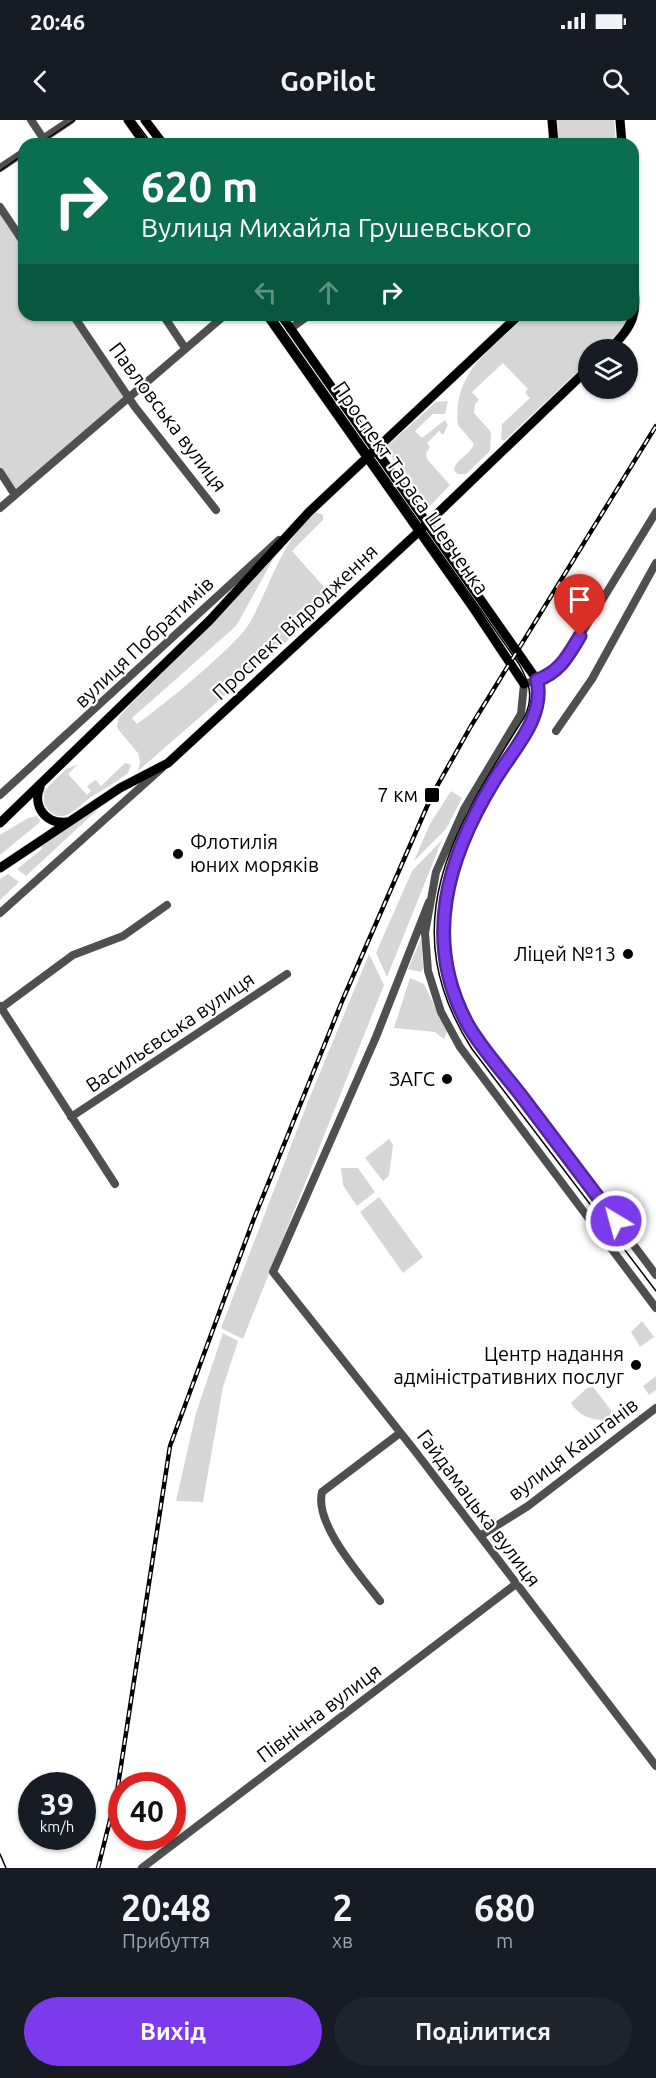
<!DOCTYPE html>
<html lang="uk">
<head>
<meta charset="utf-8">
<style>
  body { margin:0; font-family:Ubuntu,sans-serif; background:#20242c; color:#f1f3f6; height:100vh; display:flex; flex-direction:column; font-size:22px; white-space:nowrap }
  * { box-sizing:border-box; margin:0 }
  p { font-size:20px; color:#9ea1a6 }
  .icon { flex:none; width:33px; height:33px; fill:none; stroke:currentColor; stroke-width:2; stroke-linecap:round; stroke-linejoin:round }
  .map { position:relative; height:1748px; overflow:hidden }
  .panel { display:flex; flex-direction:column; background:#171b24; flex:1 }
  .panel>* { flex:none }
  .guide { position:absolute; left:18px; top:18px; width:621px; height:183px; border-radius:18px; box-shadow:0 2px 4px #0004; background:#0b6e4f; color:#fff; overflow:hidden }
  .controls { position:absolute; left:578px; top:219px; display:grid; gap:12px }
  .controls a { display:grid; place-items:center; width:60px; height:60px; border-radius:50%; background:#171b24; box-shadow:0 2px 4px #0004; font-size:30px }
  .speed { position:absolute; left:18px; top:1652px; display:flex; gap:12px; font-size:30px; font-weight:700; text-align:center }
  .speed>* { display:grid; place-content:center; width:78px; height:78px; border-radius:50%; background:#171b24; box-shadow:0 2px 4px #0004; line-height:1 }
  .speed small { font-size:15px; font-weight:400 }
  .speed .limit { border:9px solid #d22; background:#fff; color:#111 }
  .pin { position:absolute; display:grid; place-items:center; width:51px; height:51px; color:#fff; margin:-62px -26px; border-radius:50% 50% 50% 0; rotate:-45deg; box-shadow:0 0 6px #0007 }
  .pin .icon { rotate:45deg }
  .me { position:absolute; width:66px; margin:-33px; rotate:323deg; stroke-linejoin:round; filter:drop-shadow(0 0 4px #0008) }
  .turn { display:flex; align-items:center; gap:21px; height:126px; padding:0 24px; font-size:27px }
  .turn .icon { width:78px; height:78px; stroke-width:2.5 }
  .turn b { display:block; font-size:42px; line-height:51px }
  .lanes { display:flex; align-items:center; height:57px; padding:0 24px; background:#0003; justify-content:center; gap:30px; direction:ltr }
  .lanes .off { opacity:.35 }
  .eta { display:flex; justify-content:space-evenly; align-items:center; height:102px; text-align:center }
  .eta b { font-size:36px; font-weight:600; line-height:42px }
  .primary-button { display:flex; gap:12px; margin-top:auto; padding:12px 24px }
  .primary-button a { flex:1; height:69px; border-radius:36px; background:#7c3aed; color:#fff; font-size:24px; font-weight:600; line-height:69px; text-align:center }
  .primary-button a+a { background:#20242c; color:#f1f3f6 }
  .status { display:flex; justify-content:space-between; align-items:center; height:42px; padding:0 30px; background:#171b24; direction:ltr }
  .status svg { height:16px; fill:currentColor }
  header { display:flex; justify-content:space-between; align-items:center; height:78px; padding:0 24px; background:#171b24; font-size:27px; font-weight:600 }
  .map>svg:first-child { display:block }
</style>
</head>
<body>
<div class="status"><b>20:46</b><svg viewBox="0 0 49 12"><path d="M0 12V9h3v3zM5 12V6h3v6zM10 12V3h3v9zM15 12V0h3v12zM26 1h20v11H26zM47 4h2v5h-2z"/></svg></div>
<header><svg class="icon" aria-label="back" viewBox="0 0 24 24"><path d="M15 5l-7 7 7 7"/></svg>GoPilot<svg class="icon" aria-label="search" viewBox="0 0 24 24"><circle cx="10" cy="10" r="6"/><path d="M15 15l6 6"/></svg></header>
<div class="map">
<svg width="656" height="1748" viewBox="0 0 656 1748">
  <rect width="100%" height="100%" fill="#fff"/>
  <path fill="#d6d6d6" d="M557,0h57l2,24h-58z
    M0,93l24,35v67h46l56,82 -110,93 -16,-24z
    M527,195h103l-3,10 -26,24 -13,1v12l-84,79 -3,-2 1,-15 28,-26 -5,-5 3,-4 -25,-26 -31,29 7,8 -4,4 -1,9 17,19 -1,19 -24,23h-8l-4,-4c2,-11 16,-15 20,-26l-16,-19c-6,-54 35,-77 69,-110z
    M448,281l-3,13h-12l-18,17 7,7 23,-18 3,5 -5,10 -4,-4 -12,12 3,4 -4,7 1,5 23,26 -22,23 -43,-60 51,-46z
    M316,392l7,3v5l-31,31 33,37 23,-21 5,5 -16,16 2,3 -55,53 -146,127 2,-9 -2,-9 -21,-25 1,-9 8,-10 102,-101 51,-59 -43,77 -104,92 5,6c23,-16 99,-78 112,-100 22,-38 32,-84 67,-112z
    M125,643l6,2 -3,8c-12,9 -24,16 -37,24 -15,11 -30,33 -47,7v-13l22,-22 12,-5 -10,10 19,21 4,-4 -4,-5 9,-6 5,6z
    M451,671l11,7 -16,31 -32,32 16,-37z
    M106,682l-80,74 -9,-7 25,-20 -1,-3z
    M37,696l3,4 -1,3 -39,32v-20l28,-17z
    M442,720l-55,137 -11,-24 36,-82z
    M8,754l11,8 -19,18v-21z
    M421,819l2,29 -2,4 -13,-3z
    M369,834l15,31 -141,354 -22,-11 86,-224z
    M410,858l14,6 23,48 -3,7 -9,-7 -41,-4z
    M389,1019l4,6 -4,31 -6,5 -18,-23z
    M341,1048h17l17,24 -18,14 -14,-21z
    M379,1077l44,60 -20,16 -43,-61z
    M642,1201l12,16 -14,10 -9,-15z
    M223,1213l15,8 -15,46 -20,115 -27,-1 20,-88z
    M656,1256v14l-7,5 -6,-9z
    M593,1267l18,23v6l-4,4c-15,1 -28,-4 -36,-17l16,-15z"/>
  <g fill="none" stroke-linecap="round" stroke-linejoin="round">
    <defs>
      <path id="major" d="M128,0l17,24
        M145,0l18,24
        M552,0l2,24
        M620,0l2,24
        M267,195l207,294 50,75
        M281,195l256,365
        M609,230c32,-31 26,-40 24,-82
        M40,667c-8,19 6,38 27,35
        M0,703l210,-203 99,-108 210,-197
        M0,748l120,-80 48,-25 246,-227 174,-167"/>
    </defs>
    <use href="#major" stroke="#dbdbdb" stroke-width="10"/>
    <path stroke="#4f4f4f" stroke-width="8" d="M31,0l16,24
      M35,24l36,-24
      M0,48l24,-16
      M0,87l24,36
      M73,195l62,92 81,103
      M163,195l22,33
      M290,209l19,-14
      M0,352l15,23
      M0,388l225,-193
      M656,392l-93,152 -16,13 -23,7 -3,30 -57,95 -28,63 -11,61 3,38 13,41 19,35 196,261
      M537,560l3,13 -3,21 -44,68 -26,50 -14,37 -9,38 -1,25 6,47 21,48 186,248
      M556,611l36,-52 64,-116
      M0,675l279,-255
      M429,782l-53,135 -103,235 142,179 241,315
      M0,793l162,-145
      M0,886l115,178
      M1,888l72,-53 50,-19 44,-31
      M71,997l216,-143
      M480,1416l48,-30 128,-98
      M380,1481c-19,-25 -66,-77 -58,-109l78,-59
      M142,1748l374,-284"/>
    <use href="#major" stroke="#000" stroke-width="9"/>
    <path stroke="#000" stroke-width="1.5" d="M134,0l18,24
      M39,24l36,-24
      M0,51l24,-17
      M273,195l246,349c10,18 15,32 6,52 -70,111 -134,207 -53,333l184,242
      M0,1734l6,14"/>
    <defs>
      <path id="rail" d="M98,1748l19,-76 53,-346 83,-225 90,-222 89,-204 39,-69 185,-300"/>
    </defs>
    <use href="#rail" stroke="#000" stroke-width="4.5"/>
    <use href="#rail" stroke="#fff" stroke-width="2" stroke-dasharray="7" stroke-linecap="butt"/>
  </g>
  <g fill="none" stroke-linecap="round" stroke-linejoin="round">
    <defs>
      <path id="route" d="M580,516c-12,20 -20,36 -43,44 8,39 -24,69 -43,101 -47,77 -72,160 -26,244 15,26 37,49 55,73 31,41 62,82 93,123"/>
    </defs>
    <use href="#route" stroke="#51269a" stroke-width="15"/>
    <use href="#route" stroke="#7c3aed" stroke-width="10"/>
  </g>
  <g fill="#000" stroke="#fff" stroke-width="2">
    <rect x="424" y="667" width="16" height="16" rx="3"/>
    <circle cx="178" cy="734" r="6"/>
    <circle cx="628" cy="834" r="6"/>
    <circle cx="447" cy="959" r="6"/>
    <circle cx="636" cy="1245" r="6"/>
  </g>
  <g text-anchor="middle" stroke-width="4.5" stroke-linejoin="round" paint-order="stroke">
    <g font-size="20" fill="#000" stroke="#fff">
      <text transform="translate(168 297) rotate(53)" y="7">Павловська вулиця</text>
      <text transform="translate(411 368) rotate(55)" y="7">Проспект Тараса Шевченка</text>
      <text transform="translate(295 502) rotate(-43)" y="7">Проспект Відродження</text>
      <text transform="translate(144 522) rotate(-43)" y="7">вулиця Побратимів</text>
      <text transform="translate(170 912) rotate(-34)" y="7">Васильєвська вулиця</text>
      <text transform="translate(573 1329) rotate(-37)" y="7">вулиця Каштанів</text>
      <text transform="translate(479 1388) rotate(53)" y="7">Гайдамацька вулиця</text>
      <text transform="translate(319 1593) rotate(-37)" y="7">Північна вулиця</text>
    </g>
    <g font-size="20" fill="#000" stroke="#fff" text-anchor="end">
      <text x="418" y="682">7 км</text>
      <text x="190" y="729" text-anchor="start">Флотилія<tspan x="190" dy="23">юних моряків</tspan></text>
      <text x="616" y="841">Ліцей №13</text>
      <text x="435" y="966">ЗАГС</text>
      <text x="624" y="1241">Центр надання<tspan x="624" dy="23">адміністративних послуг</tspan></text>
    </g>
  </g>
</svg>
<div class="controls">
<a><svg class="icon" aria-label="layers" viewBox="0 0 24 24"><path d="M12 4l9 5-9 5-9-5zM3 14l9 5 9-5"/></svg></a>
</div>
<div class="speed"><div>39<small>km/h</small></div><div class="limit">40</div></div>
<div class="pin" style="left:580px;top:516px;background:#d93025"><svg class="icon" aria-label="arrive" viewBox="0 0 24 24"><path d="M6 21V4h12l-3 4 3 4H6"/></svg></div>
<svg class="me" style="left:616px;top:1101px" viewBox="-20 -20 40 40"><circle r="17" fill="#7c3aed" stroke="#fff" stroke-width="3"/><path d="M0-11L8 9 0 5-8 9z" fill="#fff"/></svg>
<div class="guide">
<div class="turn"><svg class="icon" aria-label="right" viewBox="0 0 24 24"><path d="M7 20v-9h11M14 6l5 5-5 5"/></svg><div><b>620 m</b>Вулиця Михайла Грушевського</div></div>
<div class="lanes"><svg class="icon off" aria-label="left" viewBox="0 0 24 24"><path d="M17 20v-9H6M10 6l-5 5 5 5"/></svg><svg class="icon off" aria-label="ahead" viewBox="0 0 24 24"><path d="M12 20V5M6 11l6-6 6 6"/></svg><svg class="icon" aria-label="right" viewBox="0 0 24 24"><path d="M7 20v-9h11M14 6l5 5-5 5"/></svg></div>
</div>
</div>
<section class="panel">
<div class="eta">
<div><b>20:48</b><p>Прибуття</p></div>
<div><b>2</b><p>хв</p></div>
<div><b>680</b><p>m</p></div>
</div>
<div class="primary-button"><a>Вихід</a><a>Поділитися</a></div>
</section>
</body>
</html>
